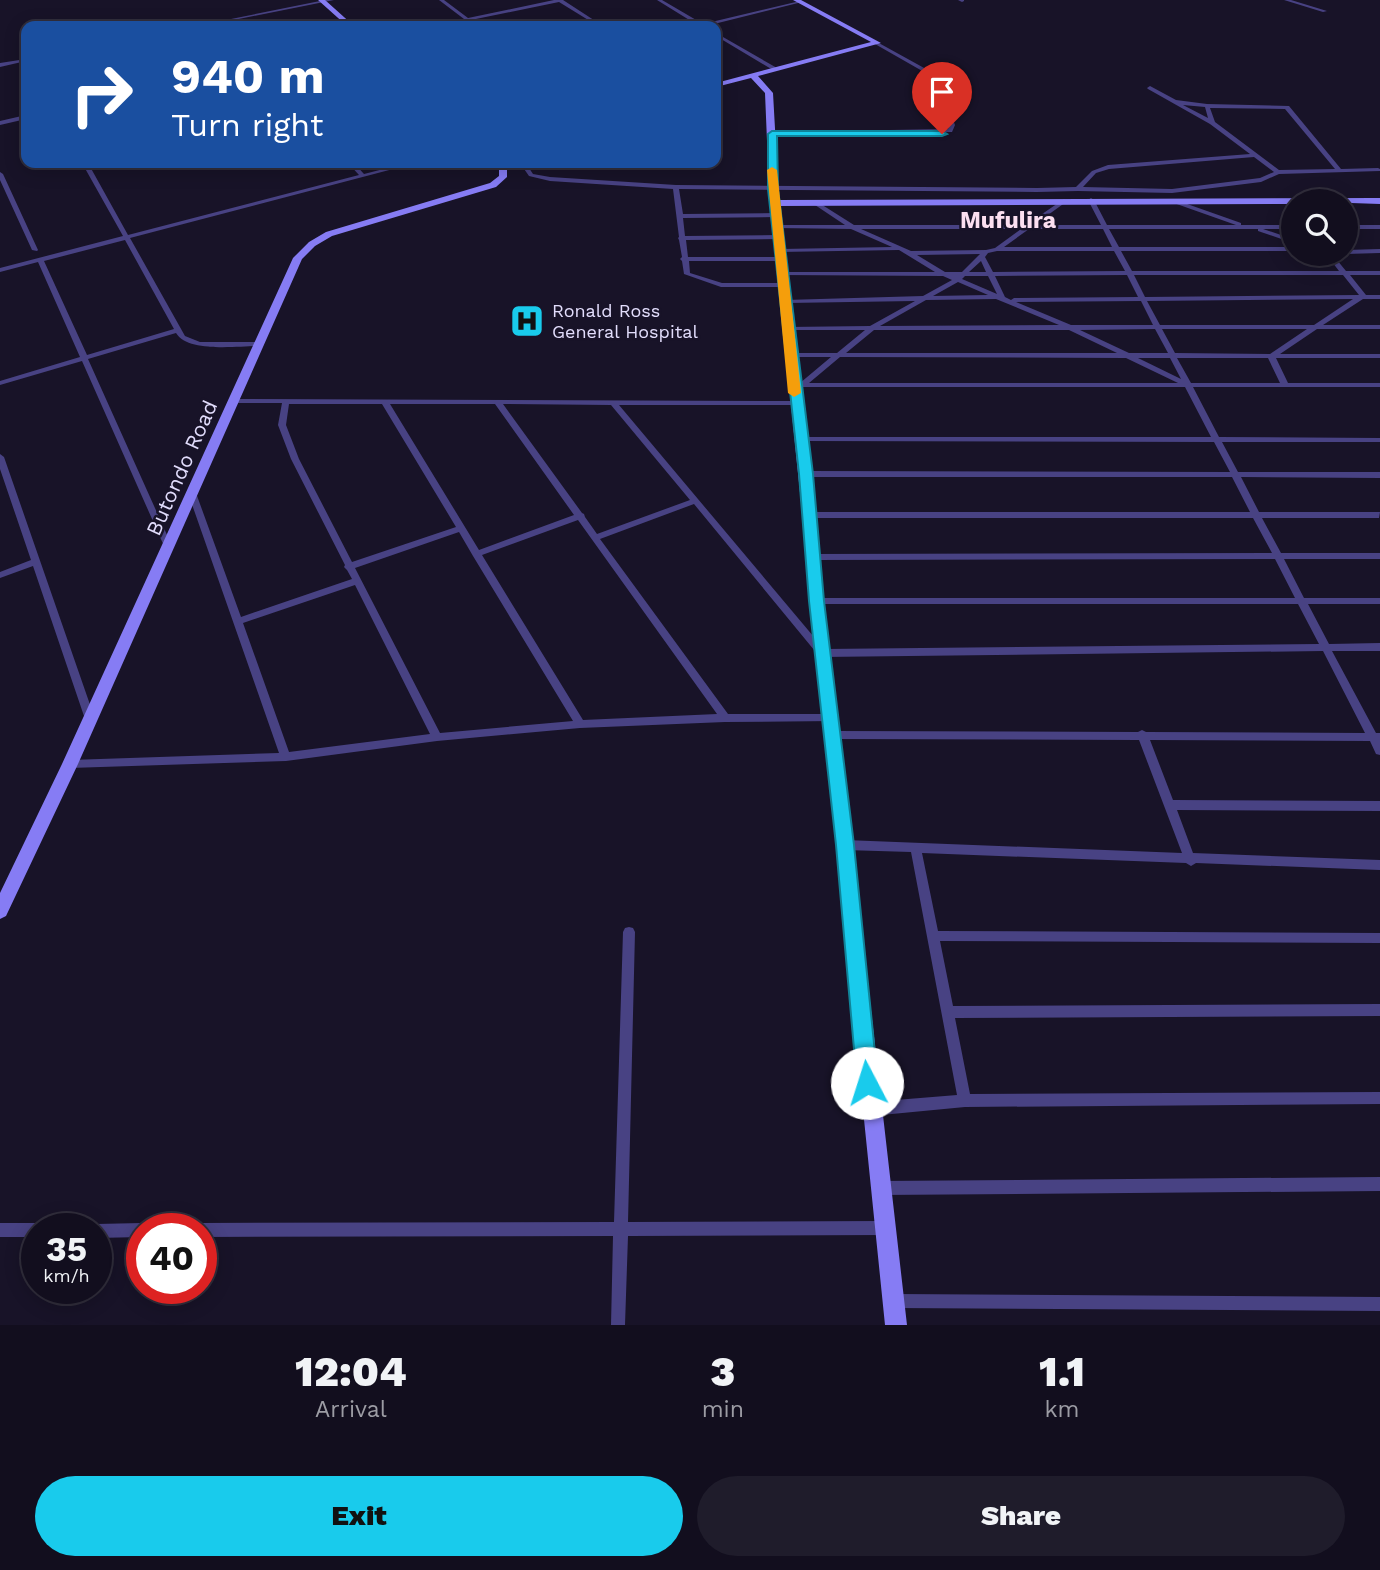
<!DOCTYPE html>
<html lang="en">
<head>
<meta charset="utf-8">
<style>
  body { margin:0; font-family:"Work Sans",sans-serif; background:#1f1c2b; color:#f1f3f6; height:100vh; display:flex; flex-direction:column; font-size:26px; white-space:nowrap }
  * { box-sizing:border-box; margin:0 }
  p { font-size:23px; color:#9c9ca4 }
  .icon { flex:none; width:38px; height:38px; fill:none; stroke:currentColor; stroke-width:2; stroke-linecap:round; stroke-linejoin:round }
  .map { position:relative; height:1325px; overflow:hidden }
  .details { display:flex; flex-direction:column; background:#120e1e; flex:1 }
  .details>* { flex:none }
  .guide { position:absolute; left:21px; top:21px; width:700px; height:147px; border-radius:14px; box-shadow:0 4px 18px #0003,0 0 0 2px #312e3c; background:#1a4fa0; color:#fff; overflow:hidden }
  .fabs { position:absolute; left:1281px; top:189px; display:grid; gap:14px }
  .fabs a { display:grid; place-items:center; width:77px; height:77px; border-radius:50%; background:#120e1e; box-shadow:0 4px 18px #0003,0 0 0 2px #312e3c; font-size:35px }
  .speed { position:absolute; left:21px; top:1213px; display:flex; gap:14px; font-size:35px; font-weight:700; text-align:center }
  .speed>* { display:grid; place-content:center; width:91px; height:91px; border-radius:50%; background:#120e1e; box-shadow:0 4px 18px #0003,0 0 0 2px #312e3c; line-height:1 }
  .speed small { font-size:18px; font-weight:400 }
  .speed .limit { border:10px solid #d22; background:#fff; color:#111 }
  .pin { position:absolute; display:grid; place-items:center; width:60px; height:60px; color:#fff; margin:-72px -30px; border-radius:50% 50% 50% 0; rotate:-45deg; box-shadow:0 0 7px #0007 }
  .pin .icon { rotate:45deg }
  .me { position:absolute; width:77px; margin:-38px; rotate:355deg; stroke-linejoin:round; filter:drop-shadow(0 0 5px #0008) }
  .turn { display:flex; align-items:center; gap:24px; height:147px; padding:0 35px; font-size:32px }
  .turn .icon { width:91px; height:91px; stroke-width:2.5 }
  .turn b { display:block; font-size:49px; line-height:60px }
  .eta { display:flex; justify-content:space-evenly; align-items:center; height:119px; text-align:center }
  .eta b { font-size:42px; font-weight:800; line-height:49px }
  .button { display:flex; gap:14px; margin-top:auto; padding:14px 35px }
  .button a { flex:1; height:80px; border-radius:42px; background:#19cbec; color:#111; font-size:28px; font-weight:800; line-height:80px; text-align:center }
  .button a+a { background:#1f1c2b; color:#f1f3f6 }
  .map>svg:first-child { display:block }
</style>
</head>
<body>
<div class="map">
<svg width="1380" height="1325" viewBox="0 0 1380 1325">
  <rect width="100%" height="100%" fill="#181328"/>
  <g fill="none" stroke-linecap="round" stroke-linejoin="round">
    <path fill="#484283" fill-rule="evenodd" d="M325,0h9l-130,26h-8z
      M439,0h5l24,18 86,-18h9l40,26h-5l-39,-24 -88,18 7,6h-5l-6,-5 -24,5h-8l29,-7z
      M657,0h5l41,24 97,-23 2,1 -96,24h-7z
      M958,0h6v1l-2,1z
      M1284,0h7l36,11 -4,1z
      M716,33l61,35 1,1 -5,1 -57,-34z
      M877,42l58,32 20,51 -3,7 -182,3 -1,-1 3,-2 176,-3 1,-4 -18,-49 -56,-32z
      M26,59v2l-26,6v-4z
      M1150,86l26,14 31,4 82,2 52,63 37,-1 2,1v2l-101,3 -18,8 -89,11 -94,-2 -41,1 -358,-3 4,25 94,-1 3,2 -3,2 -94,1 2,18 93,-1 3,2 -3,2 -92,1 2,17h93l3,2 -3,2h-92l1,12 32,10h63l3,2 -3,2h-64l-37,-13 -2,-13 -2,-2 2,-2 -3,-17 -1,-2 1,-1 -6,-48 -123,-8 -21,-5 -7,-10 5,-1 6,9 17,3 126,8 361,3 39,-1 16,-16 16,-6 142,-11 -40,-30 -62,-35 -1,-1zM1183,105l22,2 3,11zM1210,108l75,1 50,60 -56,1 -64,-48zM1254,157l20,15 -14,6 -88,11 -89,-2 13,-14 13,-4z
      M26,115v4l-26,6v-4z
      M82,163h6l40,72 231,-60 -11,-12h6l10,11 43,-11h9l-286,75 55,98 15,6h58l4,2 -4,2c-20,0 -70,7 -82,-13l-88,26 84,187 -4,3 -4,-3 -82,-185 -82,24v-4l80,-24 -42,-95 -38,10v-4l123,-32zM125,240l49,89 -87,26 -43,-94z
      M0,172l3,2 35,76 -1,1 -5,-1 -32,-70z
      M1091,198l3,2 13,25h129l-65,-23 -1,-1 3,-2 68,24v2h52v4h-30l30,10v4l-35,-12v-2h-149l10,18h174v4h-172l11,20h207l-13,-17h6l14,17h34v4h-30l16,20h14v4h-17l-40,26h57v4h-63l-37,25h100v4h-104l12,25h92v4h-187l26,50 161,1v4h-158l16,30h142v6l-139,-1 18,35h121l-1,6h-117l19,35h99v6h-96l20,39h76v6h-72l21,40 51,-1v8h-48l44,82h4v22l-4,-1 -6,-13 -220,-1 23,60 207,1v10l-203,-1 16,43 187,7v10l-184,-7 -5,3 -5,-3 -264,-10 16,78 442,2v10l-440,-2 13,65 427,-2v12l-425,2 15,76 410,-2v12l-415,3 -94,9 -5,-2 -2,-5 2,-5 5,-2 86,-7 -46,-243 -66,-2 -4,-2 -2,-3 2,-3 4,-2 337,13 -43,-113 -306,-1 -4,-1 -1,-3 1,-3 4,-1 305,1 4,-2 4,2 219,1 -42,-82 -501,6 -3,-1 -125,-152 -94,35 128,175h102l4,1 1,3 -1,3 -109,1 -145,6 -143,13 -151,20 -216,7 -4,-1 -1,-3 1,-3 4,-1 209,-7 -91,-260 4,-3 4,3 45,124 111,-38 -5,-9 -3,-3 1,-2 -54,-106 -13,-34 4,-22h-52v-4h3l562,2 4,2 -1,2h-179l205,244 495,-5 -21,-40h-482l-5,-3 5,-3h479l-20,-39 -462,1 -4,-3 4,-3 459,-1 -19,-35h-445l-4,-3 4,-3h442l-18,-35h-426l-4,-3 4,-3 424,1 -16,-30 -412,-1 -4,-2 4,-2h409l-26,-50h-392l-4,-2 4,-2h7l31,-26h-41l-4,-2 1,-2h50l28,-23h-76l-4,-2 2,-1 83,-1 45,-25 -128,2 -3,-2 1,-1 138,-4 29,-16 -9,-4 -162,-1v-2l2,-1h152l-36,-22 -120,2v-2l2,-1 111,-2 -41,-18 -75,-1v-2l2,-1h67l-33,-22v-2h4l38,24h172l38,-26 3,2 -1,1 -32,23h67l-13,-25zM861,229h160l-26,19 -9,2 -75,1zM1029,229h74l9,18h-108zM997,251h117l11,20 -132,1 -8,-15 3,-4zM980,254l-18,18h-17l-28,-17zM981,261l5,11h-17zM1127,275l11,22 -124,1 -3,2 -6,-3 -10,-21zM1134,275h209l16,20 -214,2zM965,276h23l9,18 -35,-15zM958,282l30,13 -55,1zM996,299l63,26 -179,1 46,-26zM1353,299l-39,26h-154l-13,-24zM1141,301l12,24h-82l-55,-23zM1155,329l13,24h-39l-49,-23zM1162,329h145l-37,25 -95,-1zM874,330h195l48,23h-271zM840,357l286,1 52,25h-369zM1138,358h32l11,21zM1177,358h91l12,25h-89zM289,404h93l74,123 -104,35 -53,-103 -13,-34zM390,404h105l79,111 -95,35zM503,404l108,1 79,95 -93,34 -12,-17 -1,-3 -2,-1zM578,520l139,194 -134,6 -101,-165zM459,532l14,24 100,165 -133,12 -85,-165zM355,585l75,149 -141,18 -46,-129z
      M1346,225h34v4h-34z
      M1380,249v4l-34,1h-1l1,-4z
      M0,454l4,3 91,262 -1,3h-8l-1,-3 -52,-153 -33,12v-6l31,-12 -31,-91z
      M629,927l4,1 2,4 -7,290 256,-1 5,2 2,5 -2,5 -5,2 -256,1 -3,89h-14l2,-89 -412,1v-9h-6l1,-3 5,-2 413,-1 9,-290 2,-4z
      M1380,1177v14l-501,4 -5,-2 -2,-5 2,-5 5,-2z
      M0,1223h37l5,2 1,3h-6v9h-37z
      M142,1223l5,2 1,3h-6v9l-46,1v-10h-6l1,-2 5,-2z
      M894,1294l486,3v14l-486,-3 -5,-2 -2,-5 2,-5z"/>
    <path fill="#867cf4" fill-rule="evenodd" d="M318,0h7l29,26h-7z
      M793,0h8l80,43 -123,33 15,17 6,107 601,-2v6l-87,-3v3l-514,2 128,1119h-22l-116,-1136 -4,-96 -14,-15 -35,9v-4l155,-41z
      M495,163h8l4,5v9l-11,10 -164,49 -17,10 -13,13 -224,505 -72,152 -6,3v-26l62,-129 231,-506 16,-16 17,-10 164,-49 9,-7v-8z"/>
  </g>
  <path fill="#19cbec" stroke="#108499" stroke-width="2" d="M772,131h170l5,3 -5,2h-165l1,53 35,285 11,127 30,244 24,238 -3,7 -8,4 -7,-4 -3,-7 -21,-238 -27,-244 -10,-127 -31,-285v-55z"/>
  <path fill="#f59e0b" d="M772,167l5,3 24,223 -7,4 -6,-4 -21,-223z"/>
  <defs>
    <symbol id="hospital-square" viewBox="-11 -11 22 22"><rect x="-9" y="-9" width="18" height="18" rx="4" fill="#19cbec" stroke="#181328"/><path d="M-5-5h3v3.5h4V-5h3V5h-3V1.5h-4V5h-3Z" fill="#111"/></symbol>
  </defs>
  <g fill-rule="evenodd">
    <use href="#hospital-square" x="508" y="302" width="38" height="38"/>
  </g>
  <g text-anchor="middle" stroke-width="5" stroke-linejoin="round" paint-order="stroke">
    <g font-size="18" fill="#e2ddfc" stroke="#181328" text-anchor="start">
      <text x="552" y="317">Ronald Ross<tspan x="552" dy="21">General Hospital</tspan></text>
    </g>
    <g font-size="21" fill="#e2ddfc" stroke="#181328">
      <text transform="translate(182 468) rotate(-66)" y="7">Butondo Road</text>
    </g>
    <g font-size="23" font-weight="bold" fill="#fcdff0" stroke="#181328">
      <text x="1008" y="228">Mufulira</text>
    </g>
  </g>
</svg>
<div class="fabs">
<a><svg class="icon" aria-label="search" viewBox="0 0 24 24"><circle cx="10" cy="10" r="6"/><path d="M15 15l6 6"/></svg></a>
</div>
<div class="speed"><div>35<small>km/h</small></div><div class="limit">40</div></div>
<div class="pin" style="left:942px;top:134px;background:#d93025"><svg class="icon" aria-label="arrive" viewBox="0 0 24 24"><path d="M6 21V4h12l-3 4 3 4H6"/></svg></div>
<svg class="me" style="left:867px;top:1083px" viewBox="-20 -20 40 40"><circle r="19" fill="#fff"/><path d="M0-13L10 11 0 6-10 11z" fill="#19cbec"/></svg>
<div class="guide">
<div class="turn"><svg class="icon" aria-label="right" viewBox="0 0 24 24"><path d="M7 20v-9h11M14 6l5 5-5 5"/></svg><div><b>940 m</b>Turn right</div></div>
</div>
</div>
<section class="details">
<div class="eta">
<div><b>12:04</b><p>Arrival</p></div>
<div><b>3</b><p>min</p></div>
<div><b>1.1</b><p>km</p></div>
</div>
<div class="button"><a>Exit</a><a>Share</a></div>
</section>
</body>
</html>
